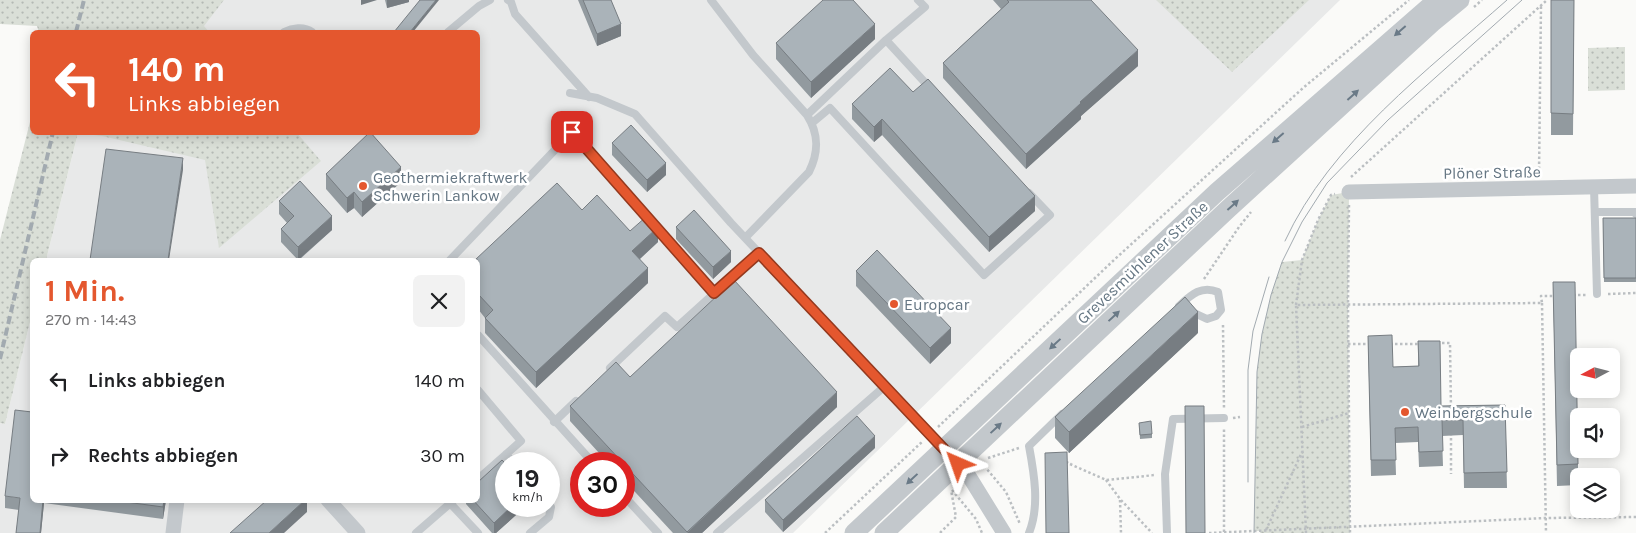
<!DOCTYPE html>
<html lang="de">
<head>
<meta charset="utf-8">
<style>
  body { margin:0; font-family:Karla,sans-serif; background:#f2f2f2; color:#202124; height:100vh; display:flex; flex-direction:column; font-size:19px; white-space:nowrap }
  * { box-sizing:border-box; margin:0 }
  p { font-size:16px; color:#757577 }
  .icon { flex:none; width:28px; height:28px; fill:none; stroke:currentColor; stroke-width:2; stroke-linecap:round; stroke-linejoin:round }
  .map { position:relative; flex:1; overflow:hidden }
  .drawer { position:absolute; left:30px; top:258px; width:450px; height:245px; display:flex; flex-direction:column; background:#fff; border-radius:8px; box-shadow:0 2px 12px #0003 }
  .drawer>* { flex:none }
  .hud { position:absolute; left:30px; top:30px; width:450px; height:105px; border-radius:8px; box-shadow:0 2px 12px #0003; background:#e4572e; color:#fff; overflow:hidden }
  .needle { width:32px; rotate:263deg }
  .buttons { position:absolute; left:1570px; top:348px; display:grid; gap:10px }
  .buttons a { display:grid; place-items:center; width:50px; height:50px; border-radius:8px; background:#fff; box-shadow:0 2px 12px #0003; font-size:25px }
  .speed { position:absolute; left:495px; top:452px; display:flex; gap:10px; font-size:25px; font-weight:700; text-align:center }
  .speed>* { display:grid; place-content:center; width:65px; height:65px; border-radius:50%; background:#fff; box-shadow:0 2px 12px #0003; line-height:1 }
  .speed small { font-size:12px; font-weight:400 }
  .speed .limit { border:8px solid #d22; background:#fff; color:#111 }
  .pin { position:absolute; display:grid; place-items:center; width:42px; height:42px; color:#fff; margin:-21px; border-radius:10px; box-shadow:0 2px 8px #0006 }
  .me { position:absolute; width:55px; margin:-28px; rotate:317deg; stroke-linejoin:round; filter:drop-shadow(0 0 4px #0008) }
  .turn { display:flex; align-items:center; gap:18px; height:105px; padding:0 15px; font-size:22px }
  .turn .icon { width:65px; height:65px; stroke-width:2.5 }
  .turn b { display:block; font-size:35px; line-height:42px }
  .round { display:grid; place-items:center; flex:none; width:52px; height:52px; border-radius:8px; background:#f2f2f2 }
  .headline { display:flex; align-items:center; justify-content:space-between; height:85px; padding:0 15px }
  h1 { font-size:30px; font-weight:700; line-height:38px; color:#e4572e }
  ul { padding:0; list-style:none }
  li { display:flex; align-items:center; gap:15px; height:75px; padding:0 15px }
  li div { flex:1 }
  li b { display:block; font-size:19px }
  li em { font-style:normal }
  .map>svg:first-child { display:block }
</style>
</head>
<body>
<div class="map">
<svg width="1636" height="533" viewBox="0 0 1636 533">
  <defs>
    <pattern id="grass-dots" width="8" height="8" patternUnits="userSpaceOnUse" patternTransform="scale(1.25)"><rect width="8" height="8" fill="#dadfd7"/><path d="M2 2h.1M6 6h.1" fill="none" stroke="#b4b9b4" stroke-width="1.8" stroke-linecap="round"/></pattern>
  </defs>
  <rect width="100%" height="100%" fill="#fafaf8"/>
  <path fill="#e8e9e9" fill-rule="evenodd" d="M111,0h1229l-547,533h-793v-110l5,1 27,-110v186h446v-240h-432l32,-127 400,-1v-100h-375zM506,464h43v42h-43zM581,464h43v42h-43z"/>
  <path fill="url(#grass-dots)" d="M0,0h224l-20,26 5,6h-170l-2,-6 -37,-2z
    M1156,0h153l-77,72z
    M1625,47v43l-37,1v-43z
    M32,114v18l265,1 24,28 -102,87 -14,-88 -103,-24 -24,-3 -32,127h-14v54l-27,110 -5,-1v-183z
    M1349,192l-1,113 2,228h-90v-2h-6l3,-159 5,-38 9,-39 11,-33 20,-2 16,-40 13,-25z"/>
  <g fill="none" stroke-linecap="round" stroke-linejoin="round">
    <path stroke="#bbbfc2" stroke-width="2.5" stroke-dasharray="2.5 2.5" stroke-linecap="butt" d="M1474,7l8,-7
      M1539,174l2,-169
      M1351,177l196,-177
      M1349,205l-1,100 2,228
      M1204,279l35,-52 12,-15
      M1608,294l28,-1
      M1573,295h14
      M1542,303l4,230
      M1296,305l6,-45 16,-40 13,-25 4,-1
      M1223,325l1,84
      M1437,343h13l1,67
      M1348,344h21
      M1390,344h29
      M1233,418l7,-1
      M938,427l177,-168 188,-171 106,-88
      M1302,427l47,-14
      M1451,433v41
      M988,458l31,-10
      M981,462l25,30 14,32
      M1066,462l5,2
      M1070,464l36,16 49,-5
      M1106,480l14,19 32,34
      M952,490l24,29 6,14
      M1120,500l1,33
      M1266,530l36,-78
      M1224,532v-105
      M825,533l98,-92
      M940,533l16,-16 -5,-27
      M1209,533l337,-15 90,-1
      M1306,533l-10,-228 246,-2 -1,-7h14"/>
    <path stroke="#c3c8cc" stroke-width="8" d="M508,0l3,2 4,12 74,83
      M711,0l42,55 54,60c12,19 12,37 2,57l-64,66
      M284,32c8,-4 20,-6 28,0
      M448,32l31,-26 11,-6
      M886,40l44,48
      M570,93l27,5 38,16 96,109 213,226
      M807,115l79,-75 39,-33 -7,-7
      M812,123l18,-15 154,167 66,-60 -21,-22
      M1594,187l3,107
      M1595,212h41v2
      M450,260l123,-129 141,162
      M1179,306c12,-11 22,-21 39,-14l3,18 -5,6 -9,3 -17,-8
      M478,335l116,129
      M610,368l55,-52 12,11 82,-74
      M478,390l43,51 -43,38
      M554,422l22,-21
      M506,454l8,10
      M624,496l34,37
      M448,501l30,32
      M416,533l38,-33
      M530,533l19,-16 2,-10 -2,-3
      M717,533l168,-147
      M1029,533c11,-27 5,-60 0,-87l33,-32
      M1167,533l-2,-59 8,-55 51,-1"/>
    <path stroke="#c3c8cc" stroke-width="15" d="M1349,192l287,-6
      M951,456l16,17 37,60
      M328,500l30,33
      M173,533l4,-33"/>
    <path stroke="#c3c8cc" stroke-width="19" d="M854,533l363,-341 220,-192
      M884,533l343,-323 205,-187 28,-23"/>
    <path stroke="#a2aab0" stroke-width="1" d="M1285,241c45,-98 143,-171 222,-241
      M1248,482v-112l5,-39 16,-54
      M1254,533l3,-161 5,-38 9,-39 11,-33 20,-40 25,-39 61,-63 134,-120"/>
    <path stroke="#a2aab0" stroke-width="4" stroke-dasharray="8 4" stroke-linecap="butt" d="M76,32l8,-32
      M0,359l53,-227"/>
  </g>
  <path fill="#929a9f" d="M385,0h24v2l-22,6z
    M578,0h33l10,36 -24,10z
    M993,0h98l47,66 -57,50v3l-55,50 -83,-91v-15l58,-54z
    M1551,0h23l-1,135h-22z
    M875,39l-64,59 -35,-39v-16z
    M913,92l122,119 -46,41 -107,-117 -8,7 -22,-23v-15z
    M612,143l54,32 -19,17 -35,-37z
    M326,174l75,8 -39,35 -8,-9 -7,5 -21,-24z
    M279,201l53,29 -33,30h-1l-17,-18v-13l6,-6 -8,-9z
    M582,210l76,32 -18,17 8,24 -112,105 -51,-55v-15l-7,-9v-49z
    M1603,218h33v64h-32z
    M676,227l55,35 -18,17 -37,-40z
    M856,271l95,72 -21,21 -74,-78z
    M1553,282l25,182v21l-21,1z
    M1198,333l-129,120 -14,-15v-21z
    M1368,336l25,31 25,-1v-25l23,65 64,-1 2,83h-43l-1,-53 -21,1 1,30 -24,1 -1,-25 -23,1 1,32 -25,1z
    M570,406l267,1 -135,126h-29l-49,-53v-16h-15l-39,-43z
    M1139,423l13,11v4l-12,1z
    M875,448l-92,84 -18,-20v-12z
    M5,496l27,4h134l-3,19 -119,-16 -3,30h-25l3,-23 -14,-2z
    M466,500h12l48,6 -30,27h-4l-26,-29z"/>
  <path fill="#777d82" d="M361,0h16l-16,5z
    M387,0h22v2l-22,6z
    M436,0h3l-26,32h-3z
    M621,24v12l-24,10v-12z
    M875,24v15l-64,59v-16z
    M1138,50v16l-57,50v3l-55,50v-15l54,-52z
    M882,119v16l-8,7v-15z
    M183,158v12l-14,90h-1z
    M666,163v12l-19,17v-12z
    M401,167v15l-39,35v-15z
    M354,192v16l-7,5v-15z
    M1035,196v15l-46,41v-15z
    M332,216v14l-34,30v-13z
    M658,227v15l-26,24v-15z
    M731,251v11l-18,17v-12z
    M648,268v15l-112,105v-16z
    M1198,312v21l-129,120v-21z
    M951,328v15l-21,21v-16z
    M837,392v15l-135,126h-15z
    M875,436v12l-92,84v-12z
    M43,500h1v3l-3,30h-1z
    M164,500h2l-3,19v-12z
    M305,500h2v12l-23,21h-15z
    M512,506h14l-30,27h-2v-10z"/>
  <path fill="#aab3b9" stroke="#777d82" d="M420,0h16l-26,32h-16z
    M583,0h28l10,24 -24,10z
    M823,0h30l22,24 -64,58 -35,-39z
    M1007,0h84l47,50 -58,52 1,1 -55,51 -83,-91 66,-61z
    M1551,0h23l-1,114 -22,-1z
    M890,68l23,24 15,-13 107,117 -46,41 -107,-118 -8,8 -22,-23z
    M631,125l35,38 -19,17 -35,-37z
    M370,132l31,35 -39,35 -8,-10 -7,6 -21,-24z
    M106,149l77,9 -15,102h-78z
    M300,181l32,35 -34,31 -17,-18 13,-13 -15,-15z
    M557,183l25,27 15,-15 33,36 17,-15 11,11 -26,24 16,17 -112,104 -51,-54 8,-8 -15,-16v-34h-3z
    M694,210l37,41 -18,16 -37,-40z
    M1603,218h33v60h-32z
    M877,250l74,78 -21,20 -74,-77z
    M734,280l103,112 -150,140 -117,-126 46,-44 14,15z
    M1553,282h22l3,182 -21,1z
    M1185,297l13,15 -129,120 -14,-15z
    M1392,335l1,32 26,-1 -1,-25h22l1,65 64,-1 2,67 -43,1 -1,-53h-21l1,31 -24,1 -1,-25 -23,1 1,32h-25l-3,-124z
    M1185,406h19l1,127h-19z
    M15,410l17,2v88h11l-3,33h-24l4,-35 -15,-2z
    M857,416l18,20 -92,84 -18,-20z
    M1151,421l1,13 -12,1 -1,-12z
    M1067,452l2,81h-23l-1,-80z
    M502,460l4,4v42h6l-18,17 -21,-23h5v-18z
    M111,500h53l-1,7z
    M267,500h38l-36,33h-39z"/>
  <defs><path id="oneway-solid" d="M-6-.8H1V-3.2L6.5 0L1 3.2V.8H-6Z" transform="scale(1.25)"/></defs>
  <g fill="#6a7a87">
    <use href="#oneway-solid" transform="translate(1400 31) rotate(139)"/>
    <use href="#oneway-solid" transform="translate(1353 95) rotate(-42)"/>
    <use href="#oneway-solid" transform="translate(1278 138) rotate(139)"/>
    <use href="#oneway-solid" transform="translate(1233 205) rotate(-42)"/>
    <use href="#oneway-solid" transform="translate(1114 316) rotate(-43)"/>
    <use href="#oneway-solid" transform="translate(1055 344) rotate(137)"/>
    <use href="#oneway-solid" transform="translate(996 428) rotate(-43)"/>
    <use href="#oneway-solid" transform="translate(912 479) rotate(137)"/>
  </g>
  <g fill="none" stroke-linecap="round" stroke-linejoin="round">
    <defs>
      <path id="route" d="M572,132l142,161 45,-40 199,211"/>
    </defs>
    <use href="#route" stroke="#94391e" stroke-width="12"/>
    <use href="#route" stroke="#e4572e" stroke-width="9"/>
  </g>
  <g fill="#e4572e" stroke="#fff" stroke-width="2">
    <circle cx="363" cy="186" r="5"/>
    <circle cx="894" cy="304" r="5"/>
    <circle cx="1405" cy="412" r="5"/>
  </g>
  <g text-anchor="middle" stroke-width="5" stroke-linejoin="round" paint-order="stroke">
    <g font-size="16" fill="#657683" stroke="#fff">
      <text transform="translate(1492 172) rotate(-1)" y="6">Plöner Straße</text>
      <text transform="translate(1142 262) rotate(-43)" y="6">Grevesmühlener Straße</text>
    </g>
    <g font-size="16" fill="#657683" stroke="#fff" text-anchor="start">
      <text x="373" y="183">Geothermiekraftwerk<tspan x="373" dy="18">Schwerin Lankow</tspan></text>
      <text x="904" y="310">Europcar</text>
      <text x="1415" y="418">Weinbergschule</text>
    </g>
  </g>
</svg>
<div class="buttons">
<a><svg class="needle" viewBox="-14 -14 28 28"><path d="M0-13l5 13h-10z" fill="#e53935"/><path d="M0 13l5-13h-10z" fill="#757577"/></svg></a>
<a><svg class="icon" aria-label="sound" viewBox="0 0 24 24"><path d="M4 9h4l5-4v14l-5-4H4zM17 9q2 3 0 6"/></svg></a>
<a><svg class="icon" aria-label="layers" viewBox="0 0 24 24"><path d="M12 4l9 5-9 5-9-5zM3 14l9 5 9-5"/></svg></a>
</div>
<div class="speed"><div>19<small>km/h</small></div><div class="limit">30</div></div>
<div class="pin" style="left:572px;top:132px;background:#d93025"><svg class="icon" aria-label="arrive" viewBox="0 0 24 24"><path d="M6 21V4h12l-3 4 3 4H6"/></svg></div>
<svg class="me" style="left:958px;top:464px" viewBox="-20 -20 40 40"><path d="M0-17L14 15 0 8-14 15z" fill="#e4572e" stroke="#fff" stroke-width="4"/></svg>
<div class="hud">
<div class="turn"><svg class="icon" aria-label="left" viewBox="0 0 24 24"><path d="M17 20v-9H6M10 6l-5 5 5 5"/></svg><div><b>140 m</b>Links abbiegen</div></div>
</div>
<section class="drawer">
<div class="headline"><div><h1>1 Min.</h1><p>270 m · 14:43</p></div><a class="round"><svg class="icon" aria-label="close" viewBox="0 0 24 24"><path d="M6 6l12 12M18 6L6 18"/></svg></a></div>
<ul>
<li><svg class="icon" aria-label="left" viewBox="0 0 24 24"><path d="M17 20v-9H6M10 6l-5 5 5 5"/></svg><div><b>Links abbiegen</b></div><em>140 m</em></li>
<li><svg class="icon" aria-label="right" viewBox="0 0 24 24"><path d="M7 20v-9h11M14 6l5 5-5 5"/></svg><div><b>Rechts abbiegen</b></div><em>30 m</em></li>
</ul>
</section>
</div>
</body>
</html>
